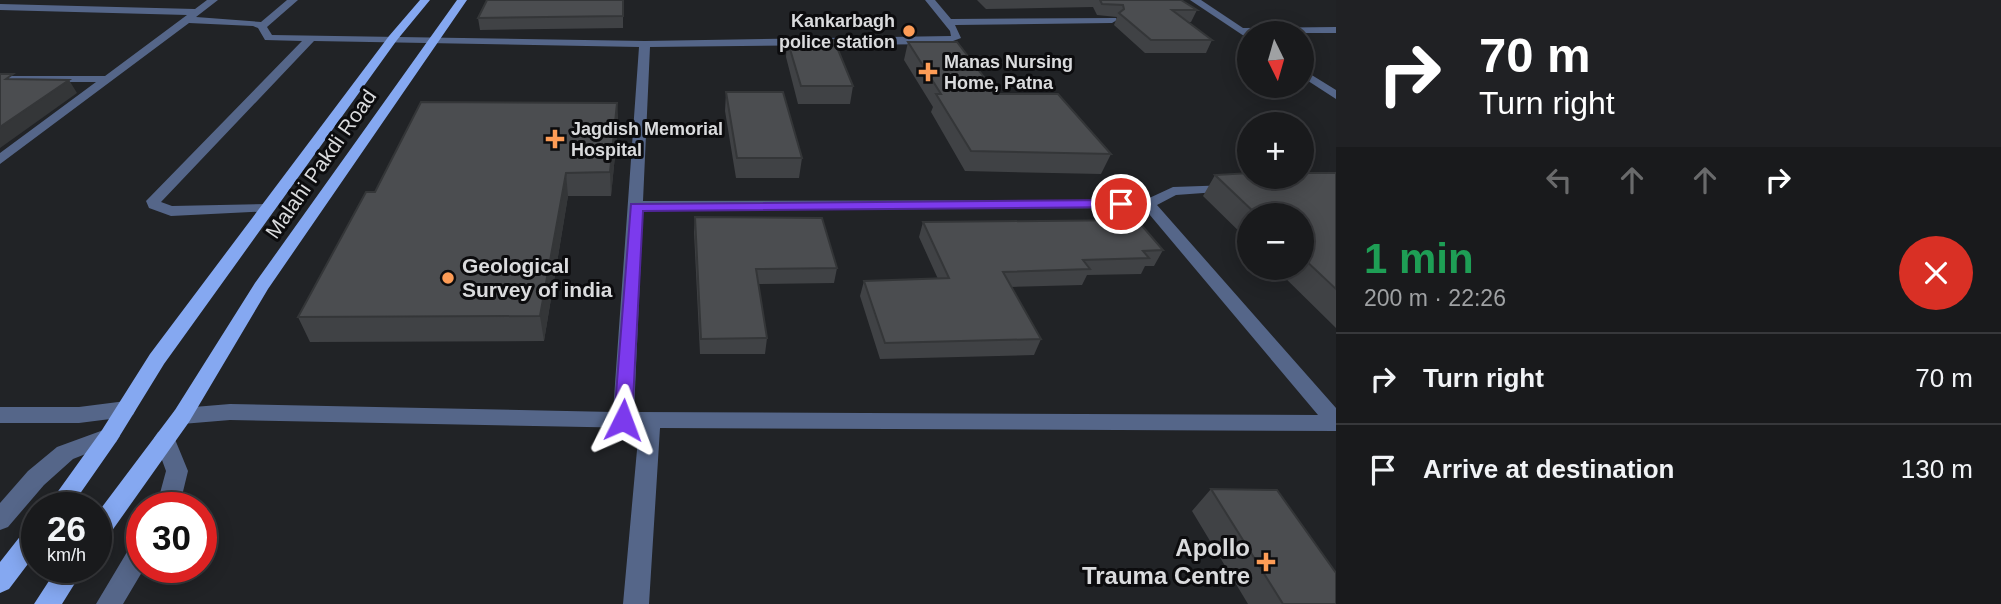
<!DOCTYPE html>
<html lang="en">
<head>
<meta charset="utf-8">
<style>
  body { margin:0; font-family:Helvetica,sans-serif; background:#222325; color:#f1f3f6; height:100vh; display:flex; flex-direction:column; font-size:26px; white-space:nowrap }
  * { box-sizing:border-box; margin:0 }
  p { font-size:23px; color:#9fa1a3 }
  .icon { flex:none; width:38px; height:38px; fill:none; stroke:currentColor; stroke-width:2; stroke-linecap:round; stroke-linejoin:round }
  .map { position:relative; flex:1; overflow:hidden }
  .details { display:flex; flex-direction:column; background:#191a1c; width:665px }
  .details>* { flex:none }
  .top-card { background:#202124; color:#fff; overflow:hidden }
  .needle { width:46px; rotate:175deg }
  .fabs { position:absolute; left:1237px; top:21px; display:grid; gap:14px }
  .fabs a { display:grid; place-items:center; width:77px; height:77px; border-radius:50%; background:#191a1c; box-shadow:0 4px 18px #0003,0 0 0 2px #37383b; font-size:35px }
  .speed { position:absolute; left:21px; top:492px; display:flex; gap:14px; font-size:35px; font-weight:700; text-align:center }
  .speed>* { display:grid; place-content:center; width:91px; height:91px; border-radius:50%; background:#191a1c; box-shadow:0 4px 18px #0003,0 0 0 2px #37383b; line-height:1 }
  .speed small { font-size:18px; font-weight:400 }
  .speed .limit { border:10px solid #d22; background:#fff; color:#111 }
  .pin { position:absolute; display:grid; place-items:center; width:60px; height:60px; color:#fff; margin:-30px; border:4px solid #fff; border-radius:50%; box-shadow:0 2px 7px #0007 }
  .me { position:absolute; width:77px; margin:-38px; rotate:3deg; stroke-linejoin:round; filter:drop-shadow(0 0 5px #0008) }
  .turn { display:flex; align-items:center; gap:24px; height:147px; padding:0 28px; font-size:32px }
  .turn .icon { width:91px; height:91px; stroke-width:2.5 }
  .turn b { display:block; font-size:49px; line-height:60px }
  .lanes { display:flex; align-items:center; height:66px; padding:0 28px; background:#0003; justify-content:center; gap:35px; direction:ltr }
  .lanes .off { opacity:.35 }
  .round { display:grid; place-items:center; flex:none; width:74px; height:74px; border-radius:37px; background:#222325 }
  .summary { display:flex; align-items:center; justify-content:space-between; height:119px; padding:0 28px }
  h1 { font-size:42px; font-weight:800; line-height:52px; color:#1e9e55 }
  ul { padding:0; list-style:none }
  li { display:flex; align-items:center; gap:21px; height:91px; padding:0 28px; border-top:2px solid #37383b }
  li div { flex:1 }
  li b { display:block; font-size:26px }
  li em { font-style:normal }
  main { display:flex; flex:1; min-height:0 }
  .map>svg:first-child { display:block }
</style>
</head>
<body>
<main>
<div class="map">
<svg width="1336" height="604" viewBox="0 0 1336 604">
  <rect width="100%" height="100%" fill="#212326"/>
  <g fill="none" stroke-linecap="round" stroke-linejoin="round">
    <path fill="#556689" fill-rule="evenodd" d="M207,0h11l-22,17 65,5 26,-22h11l-31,27 5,8 373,6 306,-5 -1,-5 -25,-31h10l16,19 165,-1 1,2 -5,3 -157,2 6,13 -16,6 -295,3 -7,154 502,-1 28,-13 58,-2 2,3 -2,3 -55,4 -19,10 179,203v23l-676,-3 -11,176h-26l16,-176 -409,-8 -48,4 -7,-2 -3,-6 3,-6 7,-2 48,-4 383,8 26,-365 -325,-6 -153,161 11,4 96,-2 7,4 -2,3 -102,5 -22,-8 -3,-7 156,-160 -37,-1 -7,-12 -5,-2 -64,-3 -189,141v-11l96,-71h-96v-6h105l82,-61 -187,-5v-6l195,5zM1144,208l174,207 -684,-3 9,-202z
      M1190,0h11l42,28 93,-1v6h-86v7z
      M1302,69l34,21v9l-34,-22z
      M126,401l7,2 3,6 -3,6 -7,2 -47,6h-79v-16h79z
      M109,428l7,2 4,6 -4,6 -43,17 -29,26 -36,42 -8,3v-27l28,-32 29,-24z
      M165,429l7,3 16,39 -9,37h-23l10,-37 -12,-33 4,-6z
      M142,539v28h3l-22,37h-27l37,-62z"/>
    <path fill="#85a8f1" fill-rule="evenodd" d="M420,0h10l-33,40 -233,324 -48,78 -46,66h-24l56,-78 48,-76 239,-318z
      M457,0h10l-199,289 -79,133 -85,120 -8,3v-30l79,-105 80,-127z
      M37,522v30l-28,37 -9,4v-31l29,-37z
      M58,567h27l-23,37h-28z"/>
  </g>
  <path fill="#404245" d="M623,0v28l-143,2 -2,-12z
    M977,0h204l16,10 -6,12h-4l25,18 -6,13h-61l-31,-28 3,-8 -20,-2 -4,-8 -107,2z
    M787,39l66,47 -3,18h-52l-12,-47z
    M908,42l89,52 114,60 -10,20 -136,-3 -34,-59 2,-5 -29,-47z
    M726,92l76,66 -3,20h-63l-11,-67z
    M617,103l1,22 -7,71h-43l-24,145 -234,1 -12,-25 77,-125z
    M1336,173v155l-61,-60h27v-53h-52v27l-47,-46 12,-21z
    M695,217l142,51 -3,15 -76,1 9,54 -2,16h-65l-6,-122z
    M923,222l240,28 -9,16h-9l-4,8 -54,1 -5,10 -71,2 30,52 -7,16 -154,4 -20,-63 4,-15 74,-2 -19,-42z
    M1211,489l125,115h-88l-56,-93z"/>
  <path fill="#343638" d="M69,80l8,13 -77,55v-21z
    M617,103l1,22 -7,71 -1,-24z
    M566,173l2,23 -24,145 -4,-25z"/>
  <path fill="#4b4d50" stroke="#343638" stroke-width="2" d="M487,0h136v16l-145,2z
    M1100,0h81l16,10h-25l40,30h-61l-32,-27 5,-4 -1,-4 -21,-1z
    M787,39l47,1 19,46h-52z
    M908,42h49l40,52h61l53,60 -140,-3 -35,-57h5z
    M0,74h13l-7,5 63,1 -69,47z
    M726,92h57l19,66h-65z
    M421,102l196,1 -7,69 -44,1 -26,143 -242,1 68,-125h9z
    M1250,173v4h52v-4h34v116l-34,-32v-42h-45l-42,-40z
    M695,217l127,1 15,50 -81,1 11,69 -66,1z
    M1137,220l26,30 -20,1 6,7 -66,2 7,9 -87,3 38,67 -156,4 -21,-62 85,-3 -26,-56z
    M1211,489l66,1 59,83v31h-53z"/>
  <path fill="#7c3aed" stroke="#51269a" stroke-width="2" d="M1121,200l5,1v6l-483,4 -11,209 -2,5 -7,2 -7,-2 -2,-5 17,-216z"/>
  <g fill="#fd9c56" stroke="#0c0c0e" stroke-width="2.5">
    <circle cx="909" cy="31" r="7"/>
    <path d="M924.5 61.5h7v7h7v7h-7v7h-7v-7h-7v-7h7z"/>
    <path d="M551.5 128.5h7v7h7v7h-7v7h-7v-7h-7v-7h7z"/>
    <circle cx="448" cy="278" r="7"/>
    <path d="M1262.5 551.5h7v7h7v7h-7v7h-7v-7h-7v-7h7z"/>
  </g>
  <g text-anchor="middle" stroke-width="6" stroke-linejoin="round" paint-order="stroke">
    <g font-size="18" font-weight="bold" fill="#dadbdd" stroke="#0c0c0e" text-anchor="start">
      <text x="895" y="27" text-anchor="end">Kankarbagh<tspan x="895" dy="21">police station</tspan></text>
      <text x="944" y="68">Manas Nursing<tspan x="944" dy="21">Home, Patna</tspan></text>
      <text x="571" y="135">Jagdish Memorial<tspan x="571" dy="21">Hospital</tspan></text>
    </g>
    <g font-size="21" fill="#dadbdd" stroke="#0c0c0e">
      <text transform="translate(321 164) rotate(-55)" y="7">Malahi Pakdi Road</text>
    </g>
    <g font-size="21" font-weight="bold" fill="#dadbdd" stroke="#0c0c0e" text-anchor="start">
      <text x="462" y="273">Geological<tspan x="462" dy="24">Survey of india</tspan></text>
    </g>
    <g font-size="24" font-weight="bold" fill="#dadbdd" stroke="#0c0c0e" text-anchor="end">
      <text x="1250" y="556">Apollo<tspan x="1250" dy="28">Trauma Centre</tspan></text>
    </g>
  </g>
</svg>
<div class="fabs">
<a><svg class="needle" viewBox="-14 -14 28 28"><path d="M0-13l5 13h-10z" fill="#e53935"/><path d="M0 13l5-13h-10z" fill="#9fa1a3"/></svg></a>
<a>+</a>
<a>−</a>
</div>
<div class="speed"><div>26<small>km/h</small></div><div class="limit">30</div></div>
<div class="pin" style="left:1121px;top:204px;background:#d93025"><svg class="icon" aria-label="arrive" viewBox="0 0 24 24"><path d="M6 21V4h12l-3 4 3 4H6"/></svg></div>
<svg class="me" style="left:623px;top:420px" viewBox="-20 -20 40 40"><path d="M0-17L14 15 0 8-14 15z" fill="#7c3aed" stroke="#fff" stroke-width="4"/></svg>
</div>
<section class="details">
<div class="top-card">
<div class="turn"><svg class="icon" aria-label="right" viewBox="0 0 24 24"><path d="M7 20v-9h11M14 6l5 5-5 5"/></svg><div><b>70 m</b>Turn right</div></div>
<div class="lanes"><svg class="icon off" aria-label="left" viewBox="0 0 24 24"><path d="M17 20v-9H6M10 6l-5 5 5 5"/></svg><svg class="icon off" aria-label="ahead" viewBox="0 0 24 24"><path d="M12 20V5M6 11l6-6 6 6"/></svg><svg class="icon off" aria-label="ahead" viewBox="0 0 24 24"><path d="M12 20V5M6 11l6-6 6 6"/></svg><svg class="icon" aria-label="right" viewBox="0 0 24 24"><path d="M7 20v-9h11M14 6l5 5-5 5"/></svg></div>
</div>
<div class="summary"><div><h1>1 min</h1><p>200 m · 22:26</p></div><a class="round" style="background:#d93025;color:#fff"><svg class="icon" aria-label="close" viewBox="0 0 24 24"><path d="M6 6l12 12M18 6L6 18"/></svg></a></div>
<ul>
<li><svg class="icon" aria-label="right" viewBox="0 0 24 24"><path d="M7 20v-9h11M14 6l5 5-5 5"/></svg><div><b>Turn right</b></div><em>70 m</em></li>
<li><svg class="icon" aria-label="arrive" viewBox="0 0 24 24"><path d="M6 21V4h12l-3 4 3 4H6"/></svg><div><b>Arrive at destination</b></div><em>130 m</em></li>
</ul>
</section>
</main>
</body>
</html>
